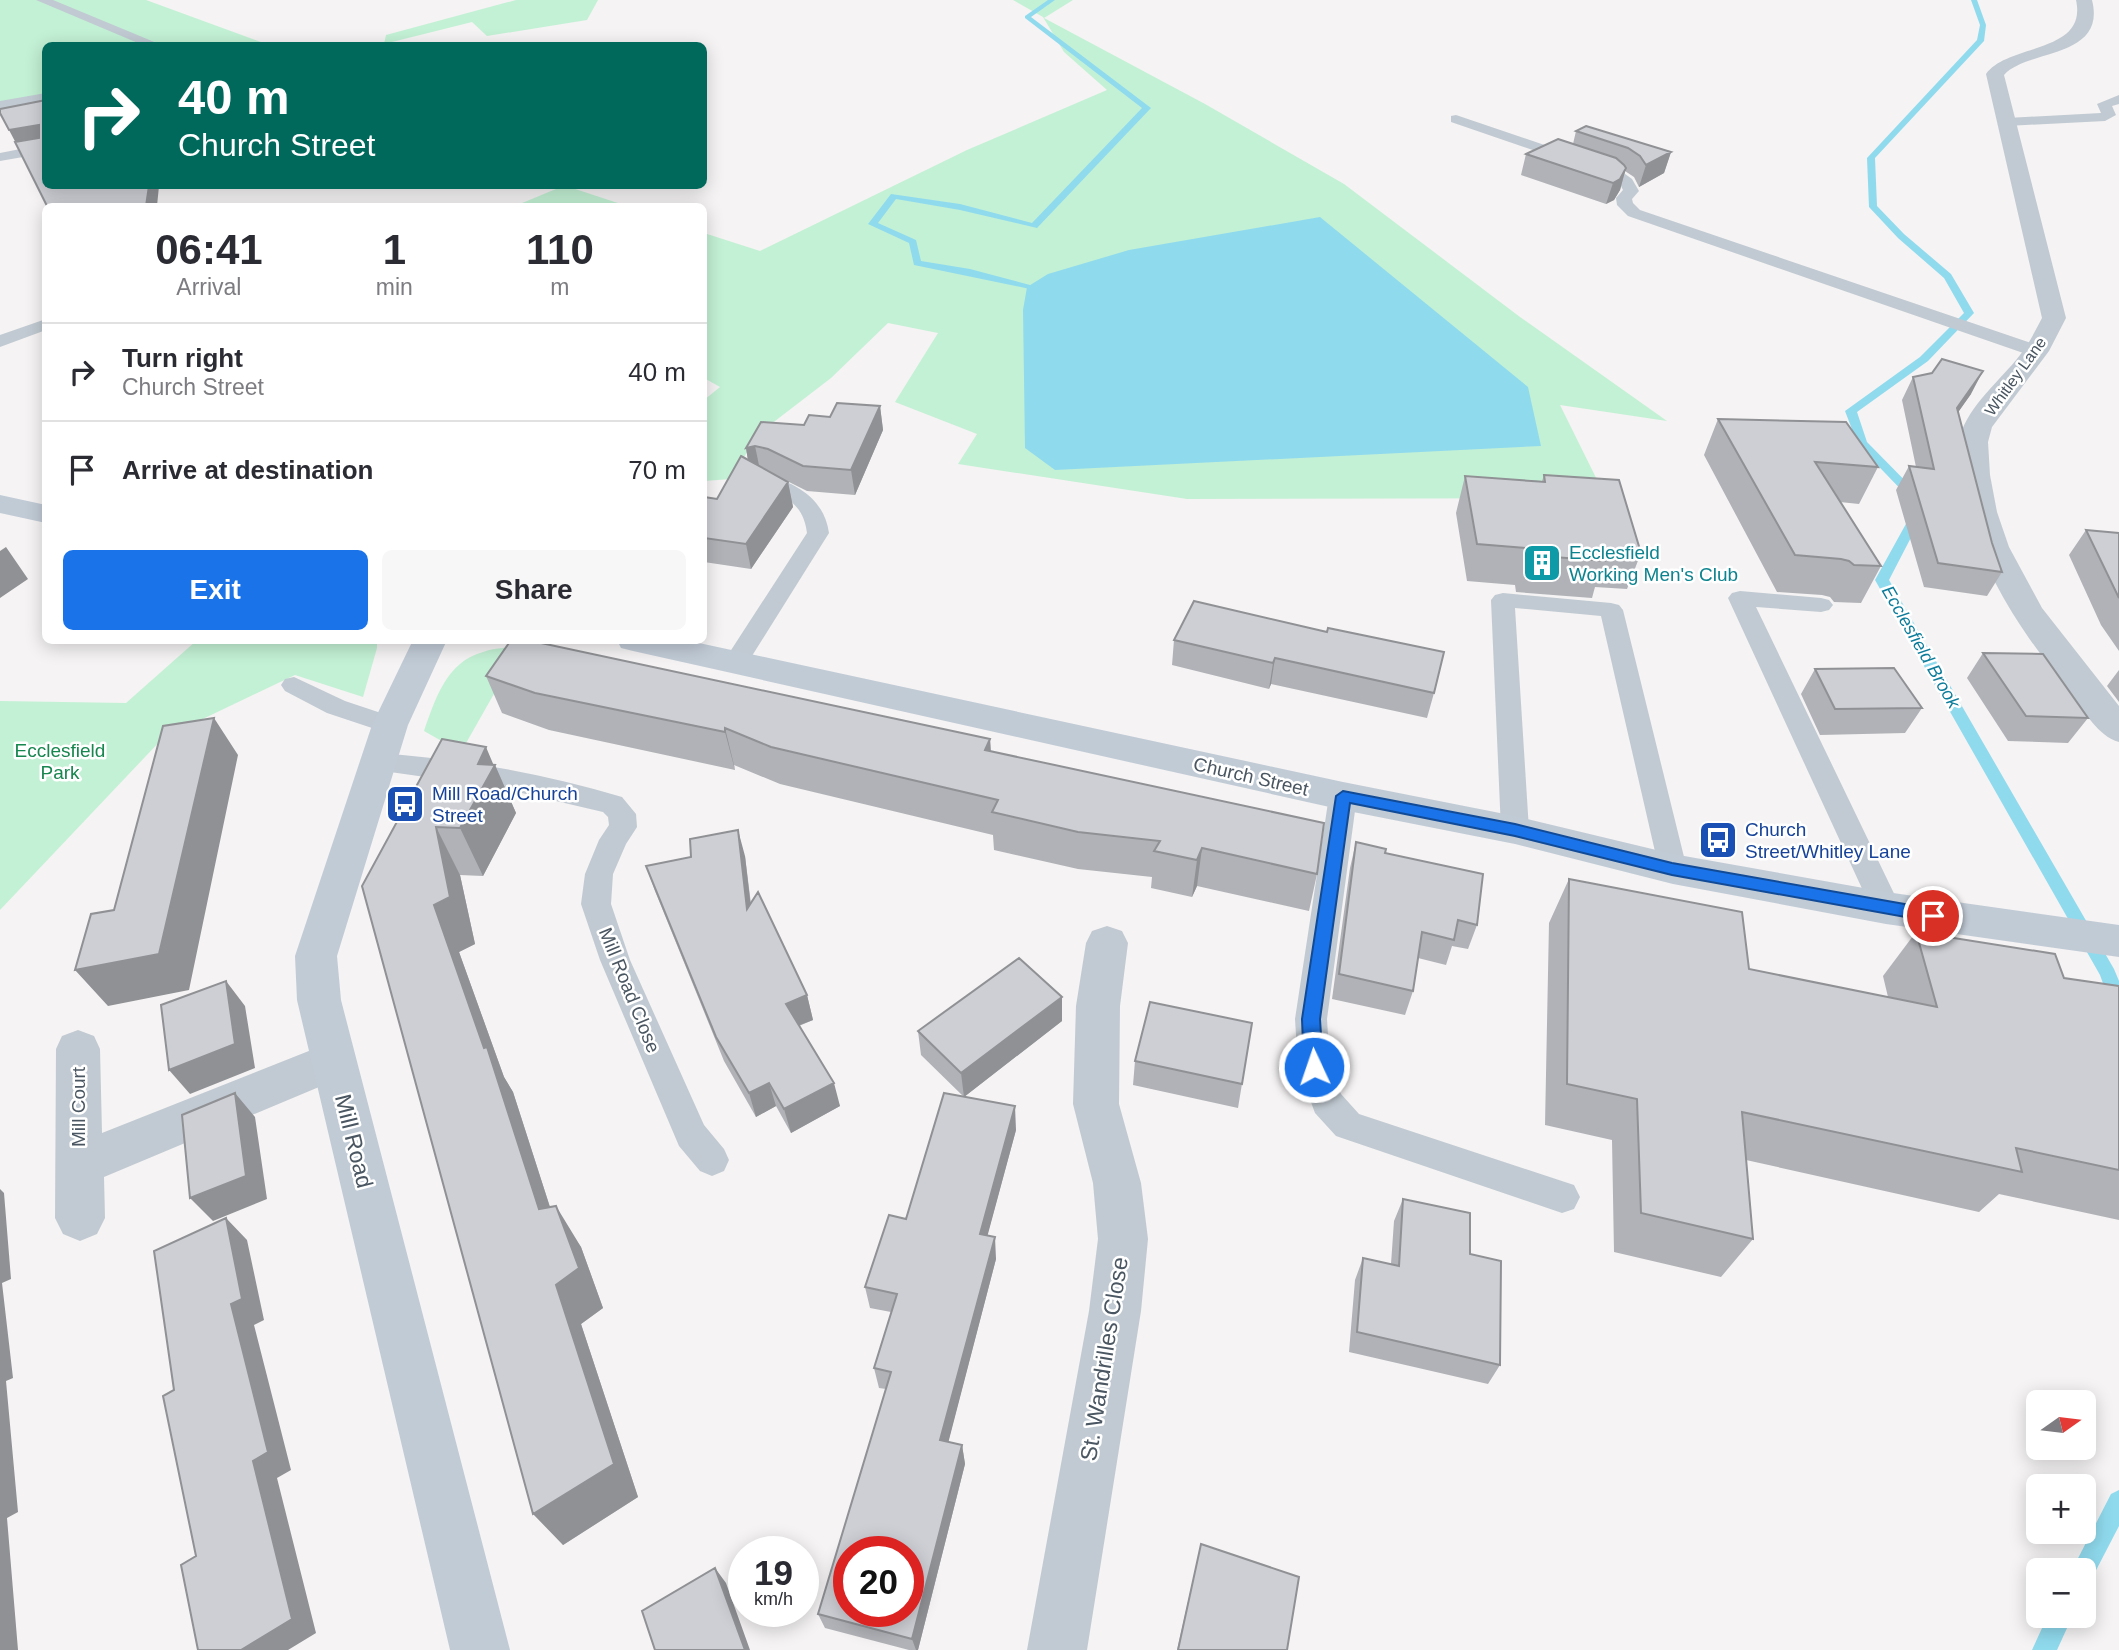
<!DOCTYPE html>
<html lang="en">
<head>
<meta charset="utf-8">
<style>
  body { margin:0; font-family:Helvetica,sans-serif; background:#f7f7f7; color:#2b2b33; height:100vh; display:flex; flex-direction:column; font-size:26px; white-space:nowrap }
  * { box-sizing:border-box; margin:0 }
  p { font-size:23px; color:#7c7c81 }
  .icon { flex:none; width:38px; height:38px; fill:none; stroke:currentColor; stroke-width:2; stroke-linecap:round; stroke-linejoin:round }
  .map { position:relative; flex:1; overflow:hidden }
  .panel { position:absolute; left:42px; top:203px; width:665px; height:441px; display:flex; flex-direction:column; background:#fff; border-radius:10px; box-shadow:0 4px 18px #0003 }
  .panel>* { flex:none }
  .guide { position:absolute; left:42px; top:42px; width:665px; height:147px; border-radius:10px; box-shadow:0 4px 18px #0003; background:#00695c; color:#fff; overflow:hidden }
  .needle { width:46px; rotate:76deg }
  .tools { position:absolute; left:2026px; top:1390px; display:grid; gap:14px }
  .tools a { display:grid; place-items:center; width:70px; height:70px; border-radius:10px; background:#fff; box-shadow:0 4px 18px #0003; font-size:35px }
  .speed { position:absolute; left:728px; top:1536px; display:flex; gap:14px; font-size:35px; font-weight:700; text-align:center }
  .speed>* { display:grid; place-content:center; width:91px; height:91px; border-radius:50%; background:#fff; box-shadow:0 4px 18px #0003; line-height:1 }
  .speed small { font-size:18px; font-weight:400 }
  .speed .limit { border:10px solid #d22; background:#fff; color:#111 }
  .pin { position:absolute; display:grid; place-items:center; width:60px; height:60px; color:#fff; margin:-30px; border:4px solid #fff; border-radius:50%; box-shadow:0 2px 7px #0007 }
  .me { position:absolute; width:77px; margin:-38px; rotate:357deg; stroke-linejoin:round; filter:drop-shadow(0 0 5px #0008) }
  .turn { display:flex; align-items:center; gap:24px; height:147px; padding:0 21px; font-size:32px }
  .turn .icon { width:91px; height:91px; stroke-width:2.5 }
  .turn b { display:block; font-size:49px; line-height:60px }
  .eta { display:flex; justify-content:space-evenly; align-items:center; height:119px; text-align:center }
  .eta b { font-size:42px; font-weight:700; line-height:49px }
  .action { display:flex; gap:14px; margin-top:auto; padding:14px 21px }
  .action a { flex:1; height:80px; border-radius:10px; background:#1a73e8; color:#fff; font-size:28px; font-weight:700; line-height:80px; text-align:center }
  .action a+a { background:#f7f7f7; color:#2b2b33 }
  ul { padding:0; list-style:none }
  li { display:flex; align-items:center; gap:21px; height:98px; padding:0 21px; border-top:2px solid #e1e1e2 }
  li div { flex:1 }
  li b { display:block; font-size:26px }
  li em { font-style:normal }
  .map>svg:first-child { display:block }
</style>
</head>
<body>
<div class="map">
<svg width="2119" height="1650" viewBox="0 0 2119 1650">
  <rect width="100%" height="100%" fill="#f5f3f3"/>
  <path fill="#c3f1d5" d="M0,0h146l123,45 -223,1 -1,49 -45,7z
    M516,0h82l-11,20 -100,16 -15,-14 -88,22 2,-9z
    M1013,0h60l-29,18 161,86 139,80 176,133 147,104 -107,-16 46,93 -419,1 -229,-35 19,-30 -82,-32 43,-69 -50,-10 -57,55 -73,56 -27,45 -27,2v-81l16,-13 -16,-9v-145l56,18 207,-101 140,-60 -43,-38 -21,-35z
    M563,186h3l61,20h-112z
    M196,641h181v7l-14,49 -68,-22 -132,63 -163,172v-209l126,2z
    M521,646l-60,106 -37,-21c11,-31 22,-69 59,-79 11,-4 25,-4 38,-6z"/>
  <path fill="#90daee" d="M1320,217l208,170 13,59 -486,24 -30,-22 -2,-138 4,-23 21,-13 81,-24z"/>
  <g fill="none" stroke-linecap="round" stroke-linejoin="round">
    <path fill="#90daee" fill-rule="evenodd" d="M1048,0h7l-24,17 120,91 -114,120 -77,-18 -64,-11 -18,24 38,17 5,21 49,8 60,16v4l-116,-24 -5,-22 -41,-19 23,-30 69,10 72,19 110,-115 -117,-90v-2z
      M1971,0h6l9,25 -2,16 -109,117 2,48 27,28 47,40 23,39 -46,48 -71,51 10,30 58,59 -6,21 -30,58 225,389 5,12v32l-6,-2 -13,-36 -225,-395 32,-58 6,-20 -55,-57 -13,-34 75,-54 44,-44 -20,-35 -46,-40 -29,-31 -2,-49 110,-118 3,-15z
      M2119,1490v36l-27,52 -8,4v-12h-12l39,-76z
      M2048,1615h25l-16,35h-25z"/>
    <path fill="#c1cad2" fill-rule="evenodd" d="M36,0h17l111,46h-19z
      M2119,95v9l-7,2 4,9 -11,6 -98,5 -7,-4 7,-4 94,-5 -4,-9z
      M1456,115l165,56 11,8 7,12 -7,8 1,4 7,7 403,137 2,4 -9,6 -7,-2 -401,-139 -11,-11 -1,-7 7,-8 -3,-6 -9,-7 -160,-55v-6z
      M46,144v9l-46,8v-8z
      M46,319v11l-46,17v-12z
      M759,473c33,8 65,23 70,60l-84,134 -9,2 -9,-2 -3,-6 83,-128c-4,-34 -28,-39 -55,-50l-4,-4 4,-4z
      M1740,591l81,7 8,2 4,5 -4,5 -8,2 -65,-5 145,301 -5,8 -10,3 -10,-3 -5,-8 -143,-310 4,-5z
      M1503,593l108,10 8,2 4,5 64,259 -4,8 -10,3 -10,-3 -4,-8 -58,-253 -86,-8 14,222 -4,7 -10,3 -10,-3 -4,-7 -10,-230 4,-5z
      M294,677l51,24 54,18 4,6 -4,6 -9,3 -63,-21 -42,-22 -4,-6 4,-6z
      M378,753c82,6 165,20 244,44l14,17 1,13 -11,17 -13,30 -2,30 19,56 74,165 20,24 5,11 -5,11 -12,5 -12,-5 -21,-25 -79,-186 -19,-56 4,-30 14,-34 10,-15 -1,-8 -5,-5 -107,-25 -127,-18 -4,-7 4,-7z
      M1343,786l10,3 4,7 -30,223 3,48 11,27 18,20 215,71 6,12 -6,12 -12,4 -226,-77 -21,-23 -17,-46 -3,-48 34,-223 4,-7z"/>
    <path fill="#c1cad2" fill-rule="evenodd" d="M2076,0h16c15,59 -65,49 -88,75l62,243 -17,33 -57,76 -4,15 2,33 7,37 12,35 33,61 77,98v36c-21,-6 -34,-30 -48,-48 -50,-63 -96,-128 -109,-210 -2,-15 -6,-33 -2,-48 9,-31 41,-56 60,-81 9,-11 15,-24 22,-37l-56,-244c22,-31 102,-20 90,-74z
      M46,93v12l-46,8v-12z
      M1107,926l15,5 6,12 -8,63 -1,98 22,79 7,56 -7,72 -54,339h-60l62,-339 9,-72 -5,-56 -20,-79 3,-98 10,-63 6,-12z
      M78,1030l16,6 6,13 2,84 232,-92 16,5 6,14 -6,14 -246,103 1,41 -8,16 -17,7 -17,-7 -8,-16 1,-169 6,-13z"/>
    <path fill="#c1cbd6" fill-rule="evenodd" d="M0,495l46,10v18l-46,-10z
      M413,640h34l-39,85 -71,231 4,44 169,650h-60l-153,-650 -2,-44 77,-231z
      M617,640h68l658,142 172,34 158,38 213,38 233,33v32l-233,-33 -213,-40 -158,-40 -172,-34 -710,-159 -12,-3z"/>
  </g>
  <path fill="#b0b2b7" d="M1576,131l95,21 -7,21 -25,14 -5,-10 -9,-6 -5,19 -6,10 -8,4 -85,-29 5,-21 47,-10z
    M1913,377l58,17 -13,18 34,131 10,29 -15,24 -63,-9 -28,-97 13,-24 7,1 -14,-67z
    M880,406l3,24 -28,65 -48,-4 -20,-10 1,1 5,25 -42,62 -47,-7v-65l13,2 31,-39 -2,-12 58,-23 26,-8z
    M1718,419l160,48 -19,37 -19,-2 41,64 -20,37 -27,-1 -4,-5 -8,-2 -45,-3 -73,-137z
    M1544,475l97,78 -14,36 -32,-2 -3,11 -76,-6 -1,-7 -48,-4 -11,-68 9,-37 77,5z
    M2086,530l33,3v118l-18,-26 -32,-70z
    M1194,601l240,92 -7,25 -156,-34 -2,5 -97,-24 2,-25z
    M1983,653l105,65 -20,25 -60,-2 -41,-63z
    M1815,669l107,39 -17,25 -85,2 -19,-41z
    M2119,670v32l-12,-16z
    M486,676l504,63 1,12 326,123 -8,37 -112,-25 -5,11 -41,-9 1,-11 -74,-8 -84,-19 -1,-15 -213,-51 -46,-19 1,5 -186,-40 -47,-17z
    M494,765h1l21,48 -33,63 -23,-1 15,69 -16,8 45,125 9,15 37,115 31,40 22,61 -22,16 57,173 -75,48 -201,-659z
    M1356,842l29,11 92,72 -9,24 -16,-3 -6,19 -28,-7 -5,33 -8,24 -73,-16 18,-131z
    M745,856l6,48 56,91 6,25 -14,6 41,80 -49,27 -15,-27 -20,11 -32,-56 -69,-170 -9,-25z
    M1569,879l180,90 139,28 -5,-21 33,-44 148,46 55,8v234l-120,-26 -20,18 -233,-52 7,79 -32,38 -107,-25 -2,-112 -67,-15 4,-202z
    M1062,997v24l-98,76 -43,-42 -3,-24z
    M1252,1023l-14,85 -105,-23 2,-24z
    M1016,1130l-29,106 9,23 -48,183 14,3 3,19 -47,186h-9l-84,-22 -7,-14 68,-225 -7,-1 -5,-20 17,-56 -21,-4 -5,-21 41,-68z
    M1403,1199l67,55 30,111 -12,19 -139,-32 6,-72 8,-22 28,6 3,-43z
    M1201,1544l86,106h-110z"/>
  <path fill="#909195" d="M39,125l7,13 -28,9 -9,-17z
    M1671,152l-7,21 -25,14 7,-22z
    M1626,168l-6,22 -6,10 -8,4 7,-21z
    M149,186h10l-2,20h-11z
    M1983,371l-12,23 -26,37 12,-23z
    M880,406l3,24 -28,65 -4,-25z
    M755,446l5,24 -10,3 -4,-25z
    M788,482l5,25 -42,62 -5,-25z
    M6,547l22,32 -28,19v-47z
    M1275,658l-4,26 -2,5 4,-26z
    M214,718l24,37 -49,235 -81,16 -33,-36 84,-16z
    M725,728l9,37 1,5 -10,-38z
    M990,739l2,37 -7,-26z
    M486,747l8,19 1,-1 21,48 -33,63 -23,-48 18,-64z
    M436,827l24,48 15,69 -16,8 45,125 9,15 51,159 -25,-42 -105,-304z
    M738,830l7,26 9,78 -7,-25z
    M1202,848l-5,38 -5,11 5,-37z
    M226,981l19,25 10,62 -65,26 -21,-24z
    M807,995l6,25 -21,8 -6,-24z
    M1062,997v24l-98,76 -3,-24z
    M769,1083l7,23 -20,11 -7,-24z
    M834,1083l6,23 -49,27 -7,-24z
    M235,1093l20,24 12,82 -54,22 -23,-23z
    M1015,1106l1,24 -34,126 -2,-22z
    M0,1189l4,4 7,86 -9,4 11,95 -7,3 12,131 -11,6 11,132h-18z
    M556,1206l25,41 22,61 -22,16 57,173 -75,48 -30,-31 23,-229z
    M226,1218l21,22 17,80 -10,5 37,145 -14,8 39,155 -28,17h-47l12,-189 -22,-157z
    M995,1237l1,22 -52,200 -4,-19z
    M962,1445l3,19 -47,186h-2l-4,-11z
    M715,1568l11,15 24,67h-5z"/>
  <path fill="#cdcfd5" stroke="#909195" stroke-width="2" fill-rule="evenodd" d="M46,100v86h103l-3,20h-99l-32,-64 24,-4v-13l-30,5 -9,-17v-4z
    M1586,126l85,26 -25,13 -6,-9 -12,-8 -52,-17z
    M1558,139l58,19 8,7 2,3 -6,11 -7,4 -87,-29z
    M1942,359l41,12 -26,37 35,135 10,29 -64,-9 -29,-97 25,3 -21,-92 19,-4z
    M837,403l43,3 -29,64 -48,-4 -35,-17 -13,-3 -9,2 15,-26 43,3 5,-10 21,2z
    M1718,419l128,3 32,45 -63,-5 66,104 -27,-1 -5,-4 -8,-2 -46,-4z
    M741,456l47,26 -42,62 -42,-6v-41l13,2z
    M1544,475l75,5 22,73 -39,-3 3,11 -77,-6 -2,-7 -49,-4 -12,-68 80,6z
    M2086,530l33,3v65z
    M1194,601l133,31 1,-4 116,24 -10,41 -159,-35 -2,5 -99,-23z
    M511,640h16l463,99 -5,11 339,73 -7,51 -115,-26 -5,12 -43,-9 6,-10 -82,-9 -86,-20 6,-12 -227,-53 -46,-19v4l-190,-39 -49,-17z
    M1983,653l60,1 45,64 -62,-2z
    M1894,668l28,40 -87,1 -20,-40z
    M214,718l-55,236 -84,16 16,-56 23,-4 49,-184z
    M442,739l44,8 -8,17 17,1 -35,63 -24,-1 14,70 -16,8 50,143 3,-1 52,162 17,-3 23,62 -23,17 58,179 -81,50 -171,-628z
    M738,830l9,79 11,-17 49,103 -21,9 48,79 -50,26 -15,-26 -20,10 -33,-56 -70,-171 45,-9 -1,-18z
    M1356,842l30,7 -1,4 98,21 -6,51 -19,-5 -4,20 -32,-8 -9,59 -74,-17z
    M1569,879l173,33 7,57 188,38 -21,-75 139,22 9,24 55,8v184l-103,-22 6,24 -280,-60 11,127 -112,-26 -4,-114 -70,-15z
    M1019,958l43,39 -101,76 -43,-42z
    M226,981l9,63 -66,26 -8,-65z
    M1150,1002l102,21 -10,61 -107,-23z
    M235,1093l11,83 -56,22 -8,-83z
    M944,1093l71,13 -35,128 15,3 -55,203 22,5 -50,194 -94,-25 73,-242 -17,-4 23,-74 -32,-7 24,-72 17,4zM849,1552h59v60h-59z
    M1403,1199l67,14v41l31,7 -1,104 -143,-33 6,-74 36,8z
    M226,1218l16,81 -11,5 37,148 -15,9 39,158 -51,31h-43l-17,-85 15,-9 -33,-160 11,-6 -20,-139z
    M1201,1544l98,33 -12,73h-109z
    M715,1568l30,82h-90l-13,-39z"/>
  <path fill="#1a73e8" stroke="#114b97" stroke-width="2" d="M1343,791l172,33 157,39 261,46 6,2 2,5 -2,4 -6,2 -261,-47 -157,-39 -165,-33 -30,216 3,48 -3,5 -6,3 -7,-3 -3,-5 -2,-48 34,-223z"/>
  <defs>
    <symbol id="building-square" viewBox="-11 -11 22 22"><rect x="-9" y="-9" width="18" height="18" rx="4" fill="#0f9aa8" stroke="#fff"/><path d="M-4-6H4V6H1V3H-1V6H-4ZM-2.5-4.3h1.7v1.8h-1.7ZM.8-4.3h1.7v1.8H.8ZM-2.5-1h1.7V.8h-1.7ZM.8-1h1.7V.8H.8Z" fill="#fff"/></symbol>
    <symbol id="bus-square" viewBox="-11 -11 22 22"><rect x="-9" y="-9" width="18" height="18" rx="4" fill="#1a4fb4" stroke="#fff"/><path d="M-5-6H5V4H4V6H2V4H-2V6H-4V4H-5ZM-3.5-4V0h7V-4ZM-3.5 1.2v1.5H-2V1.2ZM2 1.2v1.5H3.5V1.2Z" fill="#fff"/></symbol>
  </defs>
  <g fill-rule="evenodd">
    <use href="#building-square" x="1520" y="541" width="44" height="44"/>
    <use href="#bus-square" x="383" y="782" width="44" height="44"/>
    <use href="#bus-square" x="1696" y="818" width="44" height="44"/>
  </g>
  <g text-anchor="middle" stroke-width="5" stroke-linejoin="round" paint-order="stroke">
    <g font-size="16" fill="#4a5661" stroke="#fff">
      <text transform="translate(2015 376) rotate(-54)" y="6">Whitley Lane</text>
    </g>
    <g font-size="18" font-style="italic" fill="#0c7c9b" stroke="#fff">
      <text transform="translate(1921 647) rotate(60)" y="6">Ecclesfield Brook</text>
    </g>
    <g font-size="19" fill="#0d838f" stroke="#fff" text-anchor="start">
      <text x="1569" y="559">Ecclesfield<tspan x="1569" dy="22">Working Men's Club</tspan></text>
    </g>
    <g font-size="19" fill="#17864f" stroke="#fff">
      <text x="60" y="757">Ecclesfield<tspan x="60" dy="22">Park</tspan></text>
    </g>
    <g font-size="19" fill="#4a5661" stroke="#fff">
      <text transform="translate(1251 776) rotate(13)" y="7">Church Street</text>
      <text transform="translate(630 990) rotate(68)" y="7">Mill Road Close</text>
      <text transform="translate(78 1107) rotate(-90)" y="7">Mill Court</text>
    </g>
    <g font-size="19" fill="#164399" stroke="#fff" text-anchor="start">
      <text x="432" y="800">Mill Road/Church<tspan x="432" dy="22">Street</tspan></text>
      <text x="1745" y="836">Church<tspan x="1745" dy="22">Street/Whitley Lane</tspan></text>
    </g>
    <g font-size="23" fill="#4a5661" stroke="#fff">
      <text transform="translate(354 1141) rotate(76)" y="8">Mill Road</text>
      <text transform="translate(1104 1359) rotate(-81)" y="8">St. Wandrilles Close</text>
    </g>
  </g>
</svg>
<div class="tools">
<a><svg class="needle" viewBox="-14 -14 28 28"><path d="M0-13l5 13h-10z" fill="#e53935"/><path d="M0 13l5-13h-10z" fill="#7c7c81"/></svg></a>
<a>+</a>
<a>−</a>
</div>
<div class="speed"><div>19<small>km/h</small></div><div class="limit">20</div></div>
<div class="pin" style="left:1933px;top:916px;background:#d93025"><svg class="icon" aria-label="arrive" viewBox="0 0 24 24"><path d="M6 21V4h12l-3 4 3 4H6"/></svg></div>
<svg class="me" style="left:1314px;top:1067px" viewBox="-20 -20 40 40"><circle r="17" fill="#1a73e8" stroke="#fff" stroke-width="3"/><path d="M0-11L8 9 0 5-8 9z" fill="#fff"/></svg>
<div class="guide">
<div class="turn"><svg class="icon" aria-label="right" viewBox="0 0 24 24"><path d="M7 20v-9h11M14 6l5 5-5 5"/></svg><div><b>40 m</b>Church Street</div></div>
</div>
<section class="panel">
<div class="eta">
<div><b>06:41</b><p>Arrival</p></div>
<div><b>1</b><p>min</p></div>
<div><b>110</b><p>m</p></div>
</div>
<ul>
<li><svg class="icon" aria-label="right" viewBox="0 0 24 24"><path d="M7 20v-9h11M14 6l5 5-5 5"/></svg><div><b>Turn right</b><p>Church Street</p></div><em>40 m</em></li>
<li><svg class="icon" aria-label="arrive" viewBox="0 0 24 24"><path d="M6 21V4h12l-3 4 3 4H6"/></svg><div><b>Arrive at destination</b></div><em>70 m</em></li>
</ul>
<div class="action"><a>Exit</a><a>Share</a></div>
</section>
</div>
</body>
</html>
